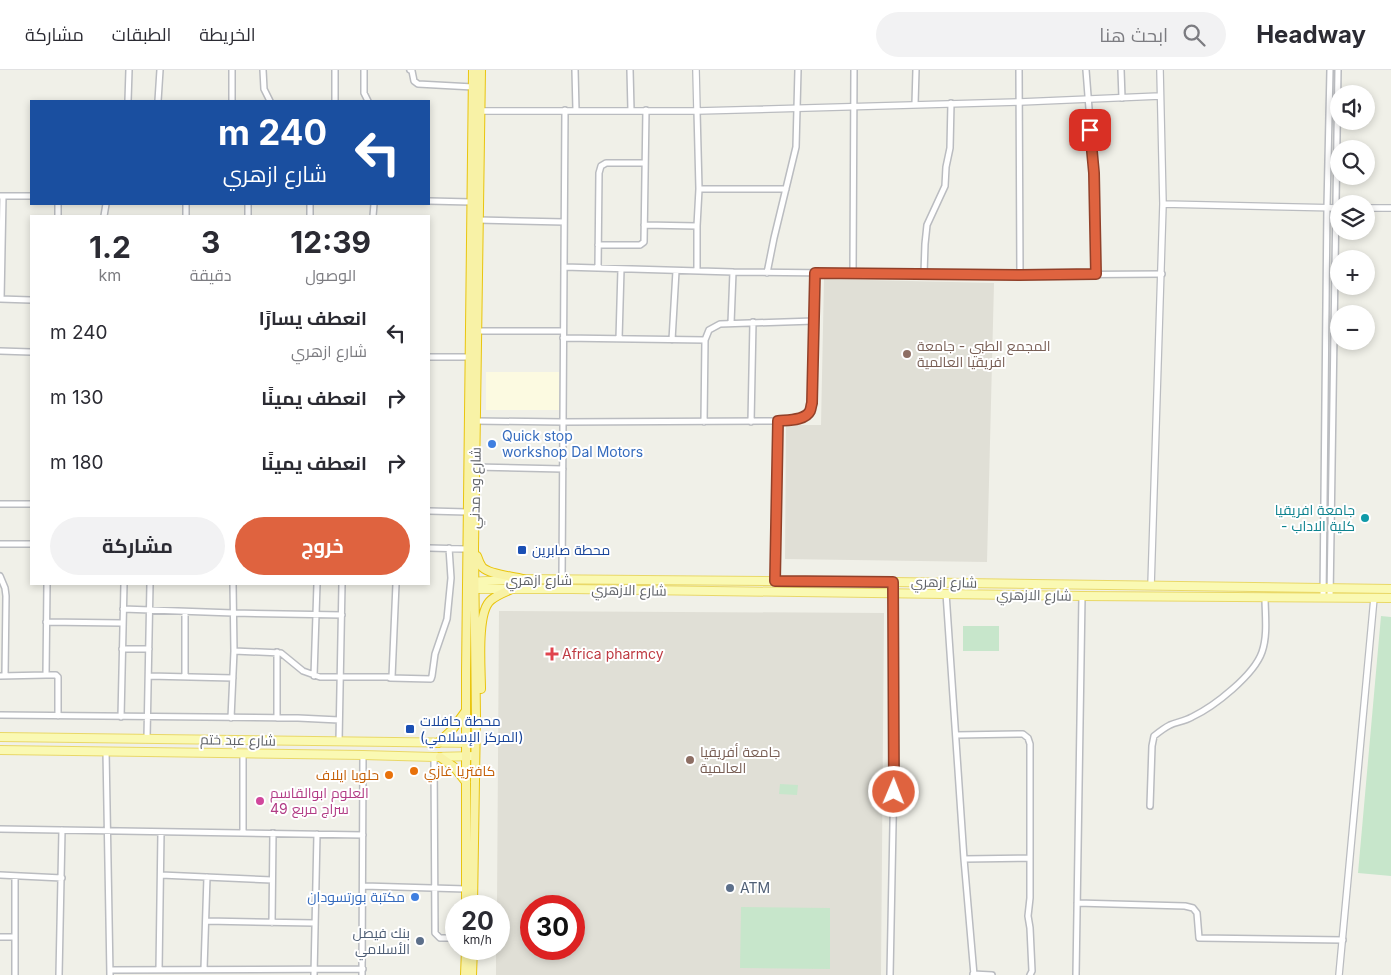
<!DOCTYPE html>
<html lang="ar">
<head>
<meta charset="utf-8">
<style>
  body { margin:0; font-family:Inter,Cairo,sans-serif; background:#f2f2f3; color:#2b2b33; direction:rtl; height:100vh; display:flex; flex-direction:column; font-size:19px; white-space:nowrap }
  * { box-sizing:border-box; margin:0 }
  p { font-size:16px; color:#7c7c81 }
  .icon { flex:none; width:28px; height:28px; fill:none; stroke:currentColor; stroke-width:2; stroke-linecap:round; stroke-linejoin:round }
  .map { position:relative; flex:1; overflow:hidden; direction:ltr }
  .panel { position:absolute; left:30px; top:145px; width:400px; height:370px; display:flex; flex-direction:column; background:#fff; border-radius:0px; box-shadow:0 2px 8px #0003; direction:rtl }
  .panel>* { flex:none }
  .top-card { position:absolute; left:30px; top:30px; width:400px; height:105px; border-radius:0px; box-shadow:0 2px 8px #0003; direction:rtl; background:#1a4fa0; color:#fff; overflow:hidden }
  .tools { position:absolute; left:1330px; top:15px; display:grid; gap:10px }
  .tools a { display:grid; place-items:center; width:45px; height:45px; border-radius:50%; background:#fff; box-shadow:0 2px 8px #0003; font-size:25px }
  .speed { position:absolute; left:445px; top:825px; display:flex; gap:10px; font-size:25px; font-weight:700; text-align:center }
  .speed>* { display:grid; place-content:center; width:65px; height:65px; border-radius:50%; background:#fff; box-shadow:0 2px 8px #0003; line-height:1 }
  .speed small { font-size:12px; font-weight:400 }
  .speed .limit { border:8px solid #d22; background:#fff; color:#111 }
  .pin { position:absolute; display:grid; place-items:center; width:42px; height:42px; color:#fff; margin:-21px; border-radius:10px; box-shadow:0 2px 8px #0006 }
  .me { position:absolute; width:55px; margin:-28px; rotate:1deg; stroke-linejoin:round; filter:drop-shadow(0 0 4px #0008) }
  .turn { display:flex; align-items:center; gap:18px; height:105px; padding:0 20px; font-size:22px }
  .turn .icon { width:65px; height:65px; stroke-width:2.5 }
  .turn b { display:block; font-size:35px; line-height:42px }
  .eta { display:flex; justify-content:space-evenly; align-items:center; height:85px; text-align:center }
  .eta b { font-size:30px; font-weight:700; line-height:35px }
  .cta { display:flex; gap:10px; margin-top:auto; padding:10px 20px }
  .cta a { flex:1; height:58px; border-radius:30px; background:#df633f; color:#fff; font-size:20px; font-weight:700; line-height:58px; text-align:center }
  .cta a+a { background:#f2f2f3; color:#2b2b33 }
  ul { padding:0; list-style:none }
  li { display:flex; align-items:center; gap:15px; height:65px; padding:0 20px }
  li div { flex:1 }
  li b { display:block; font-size:19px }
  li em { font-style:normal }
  header { display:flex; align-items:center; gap:30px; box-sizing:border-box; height:70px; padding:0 25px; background:#fff; border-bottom:1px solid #e1e1e2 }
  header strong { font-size:24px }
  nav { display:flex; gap:28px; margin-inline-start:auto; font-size:18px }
  .search { width:350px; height:45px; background:#f2f2f3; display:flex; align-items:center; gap:12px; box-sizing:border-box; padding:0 18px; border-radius:28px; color:#7c7c81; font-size:19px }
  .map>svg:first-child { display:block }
</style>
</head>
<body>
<header>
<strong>Headway</strong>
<div class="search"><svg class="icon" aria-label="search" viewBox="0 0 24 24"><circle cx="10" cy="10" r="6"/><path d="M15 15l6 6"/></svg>ابحث هنا</div>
<nav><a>الخريطة</a><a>الطبقات</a><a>مشاركة</a></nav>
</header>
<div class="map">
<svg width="1391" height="905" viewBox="0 0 1391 905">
  <rect width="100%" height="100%" fill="#f0f0e8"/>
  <path fill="#fcfae1" d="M486,302h73v38h-73z"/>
  <path fill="#e0dfd6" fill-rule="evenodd" d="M824,209l170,4 -7,279 -202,-3 1,-134h35z
    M499,541l385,2 -3,362h-385v-26h3v-43h-2zM531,836h43v43h-43z"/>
  <path fill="#c7e6cb" d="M1381,546l10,1v259l-33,-3z
    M963,556h36v25h-36z
    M780,714l18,1 -1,10 -18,-1z
    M741,837l89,1v61l-90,-1z"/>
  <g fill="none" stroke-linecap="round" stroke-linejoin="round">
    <defs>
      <path id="minor" d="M263,0l1,19 6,12
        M335,0v31
        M364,0v23l4,8
        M410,0l2,1 2,10 4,3 55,3
        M575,0l1,40
        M630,0l1,40
        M1019,0l1,205
        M1086,0l8,103 3,101
        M1121,0l1,28
        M128,31l1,-31
        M158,31l2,-31
        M232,31v-31
        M915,34l1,-34
        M697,41l2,78 -2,37v45
        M699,119h87
        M0,126h31
        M429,131l42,1
        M310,134v12
        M58,146v-12
        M104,146l2,-12
        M186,146v-12
        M248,146v-12
        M373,146l1,-12
        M478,150l86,2
        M644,155l53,1
        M598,175h42l4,-3 2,-132
        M564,197l169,5 287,3 142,-1
        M598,198l1,-95 2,-7 5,-3h38
        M767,203l7,-35 22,-91 2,-77
        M853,203l1,-203
        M924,204l1,-30 2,-19 18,-39 1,-19 4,-19 1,-45
        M0,229l31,1
        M1,229l2,-103
        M731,253l2,-51
        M477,261h86
        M563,268l142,2
        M619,269l2,-70
        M672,270l4,-69
        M0,281l31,1
        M429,287h40
        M476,351l87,1 215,-1
        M704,352l1,-82 4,-10 11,-6 94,-3
        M751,352l2,-100
        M475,397l88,2
        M0,434h31
        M429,441l38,1
        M0,474h31
        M429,478l38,1
        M0,506l5,12 1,8 -1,79
        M562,510l3,-470
        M775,511l3,-160c9,-1 27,0 32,-10 1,-2 1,-5 2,-8l3,-130
        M946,523l18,266 10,116
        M1323,528l4,-391 3,-137
        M1330,528l8,-528
        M123,539l110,4 109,2
        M46,552l76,1
        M122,579h27
        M234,581l47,2 22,18 17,6h72l4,-93
        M277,582v66
        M46,605h10l2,2v39
        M0,606l46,-1 1,-91
        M149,606l84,2
        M314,606l3,-92
        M185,607v-65
        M390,608l41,1 1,-3 3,-22 12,-35 4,-41 -2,-30
        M0,645l298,3 41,2
        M121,647l3,-133
        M231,648l3,-67 -1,-67
        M956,665l67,-1 5,4 2,6v154l-2,18 2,12 2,43 -2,4
        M147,668l3,-154
        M339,671l3,-157
        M106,681l4,224
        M434,687l1,176 5,5h16
        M1150,736l2,-60 2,-10c5,-4 10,-8 16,-11 7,-3 15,-4 22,-8 23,-11 62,-42 70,-65 6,-17 3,-38 3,-55
        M0,759l363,6
        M243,763v-80
        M964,789l66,-1
        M0,805l62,3
        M161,805l111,5
        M15,806v99
        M364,816l102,3
        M1077,833l108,3 8,2 4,5 2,25 144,2
        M206,851l109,2
        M272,853l1,-90
        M0,867h15
        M204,899l3,-92
        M110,900l253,-1
        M159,900l2,-138
        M973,904l19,1
        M59,905l3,-145
        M314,905l3,-141
        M362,905l1,-220
        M890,905l4,-201 -1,-192
        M1076,905l6,-379"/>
      <path id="tertiary" d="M696,0l1,41
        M477,41h220l323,-9 140,-6
        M1163,134l176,4
        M1366,138h25
        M1151,516l12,-382 -3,-134
        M1339,905l35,-377"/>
      <path id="primary" d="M468,512l55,-3 370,3 498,7
        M470,519h102l510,7 309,2
        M0,667l475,6
        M0,680l363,5 71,2 41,-1"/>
      <path id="trunk" d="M477,486c1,3 3,8 5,11 8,8 30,9 41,12
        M481,619c0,-20 -5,-77 10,-89 6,-5 14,-8 21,-11
        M438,673l14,-13 13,-18
        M440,687l14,10 12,15
        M466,836v-234l7,-602
        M473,836l3,-189 -2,-168 7,-479
        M465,905l1,-26
        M472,905l1,-26"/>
    </defs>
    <use href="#minor" stroke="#babcc0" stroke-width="8"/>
    <use href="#tertiary" stroke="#babcc0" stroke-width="8"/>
    <use href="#primary" stroke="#e9d868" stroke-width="10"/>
    <use href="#trunk" stroke="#e9c50f" stroke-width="10"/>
    <use href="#minor" stroke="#fff" stroke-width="5"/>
    <use href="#tertiary" stroke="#fff" stroke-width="5.5"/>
    <use href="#primary" stroke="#faf9b3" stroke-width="8"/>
    <use href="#trunk" stroke="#f8f2a6" stroke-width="8"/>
  </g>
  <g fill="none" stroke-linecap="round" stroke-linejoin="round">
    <defs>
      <path id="route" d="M894,722l-1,-210 -118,-1 3,-160c9,-1 27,0 32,-10 1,-2 1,-5 2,-8l3,-130 205,2 76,-1 -2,-101 -4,-43"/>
    </defs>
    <use href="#route" stroke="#914029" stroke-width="12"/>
    <use href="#route" stroke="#df633f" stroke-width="9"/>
  </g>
  <g fill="#8d6e63" stroke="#fff" stroke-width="2">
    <circle cx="907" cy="284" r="5"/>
    <circle cx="690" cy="690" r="5"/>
  </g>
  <g fill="#3f7fe0" stroke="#fff" stroke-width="2">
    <circle cx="492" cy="374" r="5"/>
    <circle cx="415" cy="827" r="5"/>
  </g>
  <circle fill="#0f9aa8" stroke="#fff" stroke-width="2" cx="1365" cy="448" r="5"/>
  <g fill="#1a4fb4" stroke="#fff" stroke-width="2">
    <rect x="517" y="475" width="10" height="10" rx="2.5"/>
    <rect x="405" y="654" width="10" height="10" rx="2.5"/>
  </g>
  <path fill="#e0444e" stroke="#fff" stroke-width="2" d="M549.5 576.5h5v5h5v5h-5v5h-5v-5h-5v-5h5z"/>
  <g fill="#e8710a" stroke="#fff" stroke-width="2">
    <circle cx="414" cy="701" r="5"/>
    <circle cx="389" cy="705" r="5"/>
  </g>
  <circle fill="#d1479c" stroke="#fff" stroke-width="2" cx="260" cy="731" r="5"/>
  <g fill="#5c6f8a" stroke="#fff" stroke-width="2">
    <circle cx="730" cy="818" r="5"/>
    <circle cx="420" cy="871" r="5"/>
  </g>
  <g text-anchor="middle" stroke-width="4" stroke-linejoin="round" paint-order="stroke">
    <g font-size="14" fill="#785e54" stroke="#fff" text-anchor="start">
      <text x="917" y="281">المجمع الطبي - جامعة<tspan x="917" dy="16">افريقيا العالمية</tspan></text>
      <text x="700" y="687">جامعة أفريقيا<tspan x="700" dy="16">العالمية</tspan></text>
    </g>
    <g font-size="14" fill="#366cbe" stroke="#fff" text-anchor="start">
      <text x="502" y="371">Quick stop<tspan x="502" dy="16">workshop Dal Motors</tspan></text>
      <text x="405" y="832" text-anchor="end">مكتبة بورتسودان</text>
    </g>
    <g font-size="14" fill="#5f6267" stroke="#fff">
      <text transform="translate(475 418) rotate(-89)" y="5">شارع ود مدني</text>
      <text x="539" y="515">شارع ازهري</text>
      <text transform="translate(944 512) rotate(1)" y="5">شارع ازهري</text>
      <text transform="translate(629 520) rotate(1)" y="5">شارع الازهري</text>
      <text transform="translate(1034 525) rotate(1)" y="5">شارع الازهري</text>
      <text transform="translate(238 670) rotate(1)" y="5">شارع عبد ختم</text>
    </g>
    <g font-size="14" fill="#0d838f" stroke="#fff" text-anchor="end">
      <text x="1355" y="445">جامعة افريقيا<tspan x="1355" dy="16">- كلية الاداب</tspan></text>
    </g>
    <g font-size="14" fill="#164399" stroke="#fff" text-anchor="start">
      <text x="532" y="485">محطة صابرين</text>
      <text x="420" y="656">محطة حافلات<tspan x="420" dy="16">(المركز الإسلامي)</tspan></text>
    </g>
    <g font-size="14" fill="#be3a42" stroke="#fff" text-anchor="start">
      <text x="562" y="589">Africa pharmcy</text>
    </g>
    <g font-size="14" fill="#c56008" stroke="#fff" text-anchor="start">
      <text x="424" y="706">كافتريا غازي</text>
      <text x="379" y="710" text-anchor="end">حلويا ايلاف</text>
    </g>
    <g font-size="14" fill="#b23c85" stroke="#fff" text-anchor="start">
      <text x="270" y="728">العلوم ابوالقاسم<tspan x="270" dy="16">سراج مربع 49</tspan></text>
    </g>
    <g font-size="14" fill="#4e5e75" stroke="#fff" text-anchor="start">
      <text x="740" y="823">ATM</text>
      <text x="410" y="868" text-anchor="end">بنك فيصل<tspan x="410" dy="16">الأسلامي</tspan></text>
    </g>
  </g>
</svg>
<div class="tools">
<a><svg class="icon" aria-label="sound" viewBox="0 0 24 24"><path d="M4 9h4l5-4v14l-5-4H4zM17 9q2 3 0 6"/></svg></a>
<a><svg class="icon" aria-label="search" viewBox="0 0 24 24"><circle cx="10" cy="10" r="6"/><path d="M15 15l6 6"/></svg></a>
<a><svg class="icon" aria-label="layers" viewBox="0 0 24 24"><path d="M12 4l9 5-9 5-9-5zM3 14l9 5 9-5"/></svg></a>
<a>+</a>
<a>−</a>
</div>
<div class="speed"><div>20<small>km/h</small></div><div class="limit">30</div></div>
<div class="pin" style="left:1090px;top:60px;background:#d93025"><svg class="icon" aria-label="arrive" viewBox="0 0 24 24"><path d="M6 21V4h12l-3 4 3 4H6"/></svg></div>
<svg class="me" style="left:894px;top:722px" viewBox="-20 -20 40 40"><circle r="17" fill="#df633f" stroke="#fff" stroke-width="3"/><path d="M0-11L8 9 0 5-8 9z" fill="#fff"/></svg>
<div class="top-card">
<div class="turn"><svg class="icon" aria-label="left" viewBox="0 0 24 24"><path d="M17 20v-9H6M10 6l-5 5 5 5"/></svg><div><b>240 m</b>شارع ازهري</div></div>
</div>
<section class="panel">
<div class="eta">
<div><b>12:39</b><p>الوصول</p></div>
<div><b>3</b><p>دقيقة</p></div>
<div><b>1.2</b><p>km</p></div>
</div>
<ul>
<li><svg class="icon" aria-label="left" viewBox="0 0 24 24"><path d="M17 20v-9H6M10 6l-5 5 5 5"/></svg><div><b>انعطف يسارًا</b><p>شارع ازهري</p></div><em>240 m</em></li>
<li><svg class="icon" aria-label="right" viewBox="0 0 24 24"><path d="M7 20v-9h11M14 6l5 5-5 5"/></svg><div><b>انعطف يمينًا</b></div><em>130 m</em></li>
<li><svg class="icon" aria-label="right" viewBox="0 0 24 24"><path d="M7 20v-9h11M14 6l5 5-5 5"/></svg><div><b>انعطف يمينًا</b></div><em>180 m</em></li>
</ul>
<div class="cta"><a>خروج</a><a>مشاركة</a></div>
</section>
</div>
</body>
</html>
